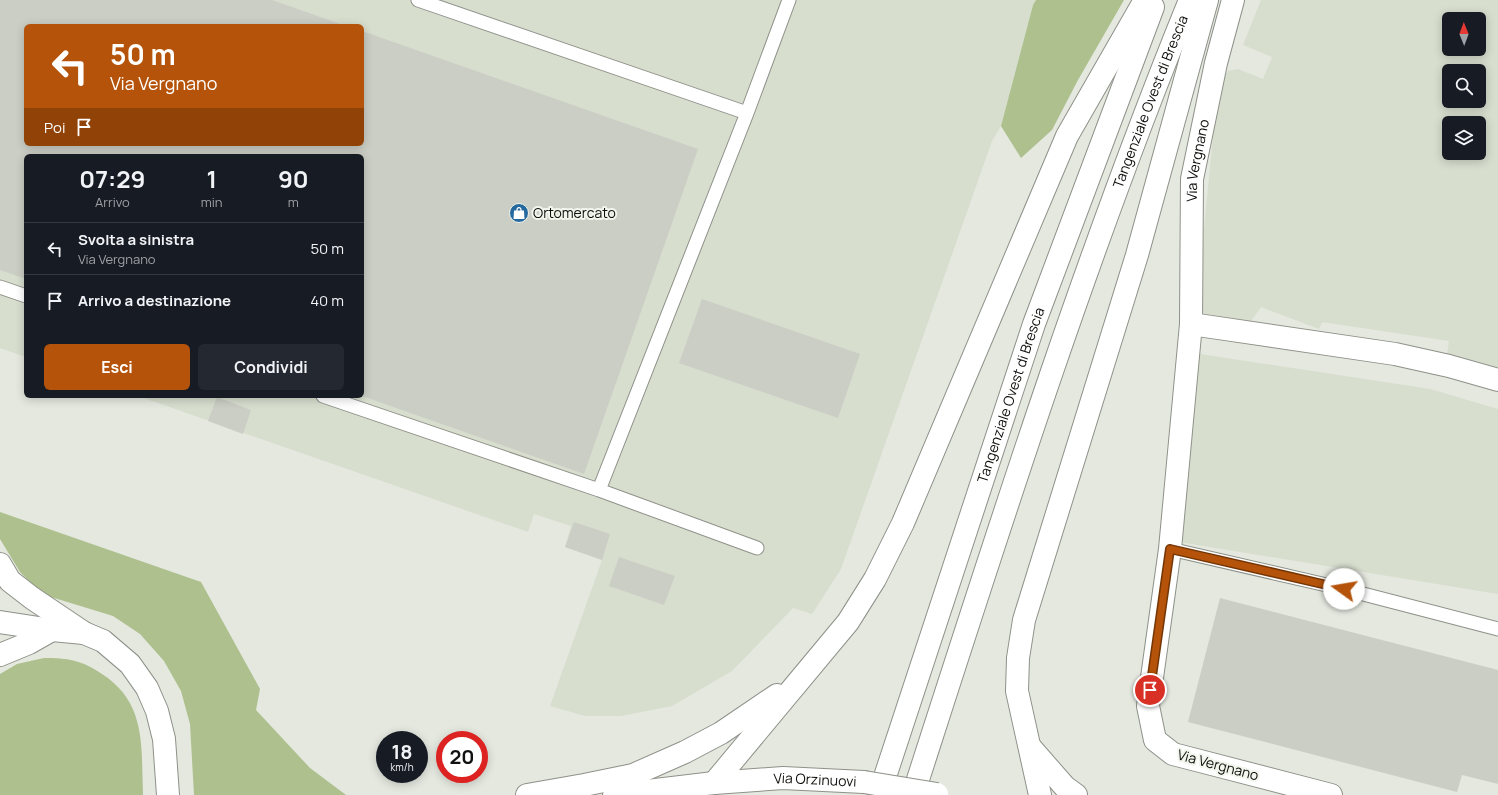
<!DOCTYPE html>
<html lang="it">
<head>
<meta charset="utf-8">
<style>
  body { margin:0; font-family:Manrope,sans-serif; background:#242831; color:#f1f3f6; height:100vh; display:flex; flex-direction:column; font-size:15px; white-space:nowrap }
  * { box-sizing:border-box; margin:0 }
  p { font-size:13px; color:#9ea1a6 }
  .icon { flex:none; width:22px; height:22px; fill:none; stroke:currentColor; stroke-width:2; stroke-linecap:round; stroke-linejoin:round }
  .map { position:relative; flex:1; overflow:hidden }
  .drawer { position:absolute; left:24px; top:154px; width:340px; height:244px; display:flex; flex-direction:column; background:#171b24; border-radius:6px; box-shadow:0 2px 10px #0003 }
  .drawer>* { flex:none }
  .guide { position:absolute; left:24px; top:24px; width:340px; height:122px; border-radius:6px; box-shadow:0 2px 10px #0003; background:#b45309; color:#fff; overflow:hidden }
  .needle { width:26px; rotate:359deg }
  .controls { position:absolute; left:1442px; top:12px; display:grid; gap:8px }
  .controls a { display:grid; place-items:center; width:44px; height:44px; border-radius:6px; background:#171b24; box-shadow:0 2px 10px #0003; font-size:20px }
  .speed { position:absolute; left:376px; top:731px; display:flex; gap:8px; font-size:20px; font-weight:700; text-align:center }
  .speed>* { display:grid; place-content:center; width:52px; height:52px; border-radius:50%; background:#171b24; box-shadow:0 2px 10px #0003; line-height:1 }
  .speed small { font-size:10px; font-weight:400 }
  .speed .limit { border:6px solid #d22; background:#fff; color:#111 }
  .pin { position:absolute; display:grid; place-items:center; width:34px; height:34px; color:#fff; margin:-17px; border:2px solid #fff; border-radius:50%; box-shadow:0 1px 4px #0007 }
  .me { position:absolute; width:44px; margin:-22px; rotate:283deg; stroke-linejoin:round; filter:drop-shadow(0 0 3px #0008) }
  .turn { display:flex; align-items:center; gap:14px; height:84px; padding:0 20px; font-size:18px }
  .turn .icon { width:52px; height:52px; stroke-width:2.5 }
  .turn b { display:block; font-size:28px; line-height:34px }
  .then { display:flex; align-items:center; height:38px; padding:0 20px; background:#0003; gap:8px; font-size:15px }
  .eta { display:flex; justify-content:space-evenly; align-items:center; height:68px; text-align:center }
  .eta b { font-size:24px; font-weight:700; line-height:28px }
  .cta { display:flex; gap:8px; margin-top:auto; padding:8px 20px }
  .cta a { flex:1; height:46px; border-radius:6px; background:#b45309; color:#fff; font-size:16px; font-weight:700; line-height:46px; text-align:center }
  .cta a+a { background:#242831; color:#f1f3f6 }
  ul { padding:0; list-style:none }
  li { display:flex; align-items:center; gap:12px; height:52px; padding:0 20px; border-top:1px solid #363941 }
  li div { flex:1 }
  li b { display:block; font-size:15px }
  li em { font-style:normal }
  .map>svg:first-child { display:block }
</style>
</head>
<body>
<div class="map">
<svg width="1498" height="795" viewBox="0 0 1498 795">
  <rect width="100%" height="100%" fill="#e4e8df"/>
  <path fill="#d7dece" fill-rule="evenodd" d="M0,0h1036l-3,5 -32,121 -9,15 -151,428 -29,45 -19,-6 -61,63 -60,35 -51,10h-36l-35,-10 52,-146 -37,-13 6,-21 -37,-12 -6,18 -390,-136h224v-240h-336v201l-26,-9zM26,26h336v118h-336z
    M1261,0h237v367h-7l-44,-12 2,-14 -127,-19 -3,7 -58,-22 -12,17 -44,-9 -5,-6 -3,-7 20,-207 6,-18 5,-6 10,-2 25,10 9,-22 -29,-12zM1449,19h30v30h-30zM1449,71h30v30h-30zM1449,123h30v30h-30z
    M1194,353l236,36 68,20v185l-319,-52z"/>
  <path fill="#adc08d" d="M1036,0h88l-46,80 -26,50 -31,28 -20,-32 32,-121z
    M0,512l201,70 59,107 -4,21 54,58 36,27h-152l-4,-71 -9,-33 -17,-30 -24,-27 -27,-18 -62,-19 -17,-11 -14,-14 -20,-33z
    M44,658c24,0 37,2 58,16 45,29 39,73 41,121h-143v-121l17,-10z"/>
  <path fill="#cbcec5" d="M0,0h272l74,26h-320v118h336v-113l336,118 -114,325 -222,-78v-240h-336v123l-26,-9z
    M702,299l158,55 -22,64 -159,-55z
    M217,397l34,13 -8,24 -35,-13z
    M574,522l36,12 -8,26 -37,-13z
    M619,557l56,19 -11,29 -55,-19z
    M1220,598l278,72v114l-36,-9 -5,17 -269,-70z"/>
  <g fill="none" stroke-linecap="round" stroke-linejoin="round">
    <defs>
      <path id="lane" d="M418,0l329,113
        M0,287l26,9
        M323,396l276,94 158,58
        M599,490l148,-377 42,-113
        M1170,549l174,40 154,40"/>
      <g id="street">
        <path id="s1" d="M1191,324l1,-145 24,-116 17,-63"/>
        <path d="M1331,795l-158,-41 -18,-14 -7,-34 22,-157 21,-225 204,30 54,12 49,14"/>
      </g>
      <g id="primary">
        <path d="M0,564l10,17 22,17 52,35 19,8 27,23 17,24 10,23 7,28 4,56"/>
        <path d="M0,622l52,8 32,3"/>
        <path d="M0,655l29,-12 23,-13"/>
        <path id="s2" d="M614,795l100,-12 69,-5 81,4"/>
      </g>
      <g id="highway">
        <path d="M1030,747l35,40 11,8"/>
        <path d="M714,783l134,-161 27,-43 28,-56 164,-387 78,-136"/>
        <path d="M527,795l57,-10 49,-10 52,-23 36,-19 56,-38"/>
        <path id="s3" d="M879,795l155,-471 119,-317"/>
        <path id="s4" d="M913,795c86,-267 171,-535 277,-795"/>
        <path d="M1040,795l-23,-104 1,-33 6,-38 113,-365 70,-255"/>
      </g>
    </defs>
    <use href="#lane" stroke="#8e9189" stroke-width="15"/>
    <use href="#street" stroke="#8e9189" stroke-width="24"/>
    <use href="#primary" stroke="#8e9189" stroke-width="24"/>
    <use href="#highway" stroke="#8e9189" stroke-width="24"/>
    <use href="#lane" stroke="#fff" stroke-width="13"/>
    <use href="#street" stroke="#fff" stroke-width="22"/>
    <use href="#primary" stroke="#fff" stroke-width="22"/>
    <use href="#highway" stroke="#fff" stroke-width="22"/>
    <defs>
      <path id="primary-bridge" d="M864,782l73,12"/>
    </defs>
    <use href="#primary-bridge" stroke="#8e9189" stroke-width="24" stroke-linecap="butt"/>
    <use href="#primary-bridge" stroke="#fff" stroke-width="22"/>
  </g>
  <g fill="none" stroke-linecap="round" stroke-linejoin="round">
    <defs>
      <path id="route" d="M1150,690l20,-141 174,40"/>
    </defs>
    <use href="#route" stroke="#753606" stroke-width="10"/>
    <use href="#route" stroke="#b45309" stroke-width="7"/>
  </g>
  <defs>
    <symbol id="shop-disc" viewBox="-11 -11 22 22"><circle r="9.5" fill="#24689d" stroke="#f1f5ec"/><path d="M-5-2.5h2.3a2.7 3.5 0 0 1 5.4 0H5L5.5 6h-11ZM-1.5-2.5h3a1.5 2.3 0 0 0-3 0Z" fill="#fff"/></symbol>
  </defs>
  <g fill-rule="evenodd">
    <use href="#shop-disc" x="508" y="202" width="22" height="22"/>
  </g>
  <g text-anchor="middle" stroke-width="4" stroke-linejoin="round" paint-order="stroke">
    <g font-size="14" fill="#0d0e0b" stroke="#f1f5ec">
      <text dy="5" stroke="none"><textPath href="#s4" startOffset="733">Tangenziale Ovest di Brescia</textPath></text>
      <text dy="5" stroke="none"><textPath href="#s1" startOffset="164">Via Vergnano</textPath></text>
      <text dy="5" stroke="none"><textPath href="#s3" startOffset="421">Tangenziale Ovest di Brescia</textPath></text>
      <text transform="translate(1218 765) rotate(15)" y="5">Via Vergnano</text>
      <text dy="5" stroke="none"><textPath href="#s2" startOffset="202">Via Orzinuovi</textPath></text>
    </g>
    <g font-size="14" fill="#0d0e0b" stroke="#f1f5ec" text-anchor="start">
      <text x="533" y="218">Ortomercato</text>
    </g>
  </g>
</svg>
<div class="controls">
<a><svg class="needle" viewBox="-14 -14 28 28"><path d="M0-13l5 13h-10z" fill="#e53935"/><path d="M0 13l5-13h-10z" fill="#9ea1a6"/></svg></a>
<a><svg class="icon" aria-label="search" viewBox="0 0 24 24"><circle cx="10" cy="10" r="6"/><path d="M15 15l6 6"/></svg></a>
<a><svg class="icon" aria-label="layers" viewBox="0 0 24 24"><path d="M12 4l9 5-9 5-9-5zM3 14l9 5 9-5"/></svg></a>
</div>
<div class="speed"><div>18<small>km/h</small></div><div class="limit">20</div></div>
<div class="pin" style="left:1150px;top:690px;background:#d93025"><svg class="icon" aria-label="arrive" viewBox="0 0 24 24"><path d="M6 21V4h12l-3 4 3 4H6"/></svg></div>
<svg class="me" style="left:1344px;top:589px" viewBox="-20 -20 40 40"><circle r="19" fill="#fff"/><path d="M0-13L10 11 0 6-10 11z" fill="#b45309"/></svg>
<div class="guide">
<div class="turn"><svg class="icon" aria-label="left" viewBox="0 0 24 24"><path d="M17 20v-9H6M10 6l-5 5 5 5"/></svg><div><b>50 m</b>Via Vergnano</div></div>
<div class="then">Poi<svg class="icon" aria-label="arrive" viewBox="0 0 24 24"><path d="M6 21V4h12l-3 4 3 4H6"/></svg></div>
</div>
<section class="drawer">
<div class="eta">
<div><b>07:29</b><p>Arrivo</p></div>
<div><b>1</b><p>min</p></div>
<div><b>90</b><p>m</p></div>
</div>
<ul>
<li><svg class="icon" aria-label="left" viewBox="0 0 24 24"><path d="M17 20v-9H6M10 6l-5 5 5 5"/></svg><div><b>Svolta a sinistra</b><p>Via Vergnano</p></div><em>50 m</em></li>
<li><svg class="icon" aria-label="arrive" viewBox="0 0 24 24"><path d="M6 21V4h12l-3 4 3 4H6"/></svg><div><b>Arrivo a destinazione</b></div><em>40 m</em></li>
</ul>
<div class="cta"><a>Esci</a><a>Condividi</a></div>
</section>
</div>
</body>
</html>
